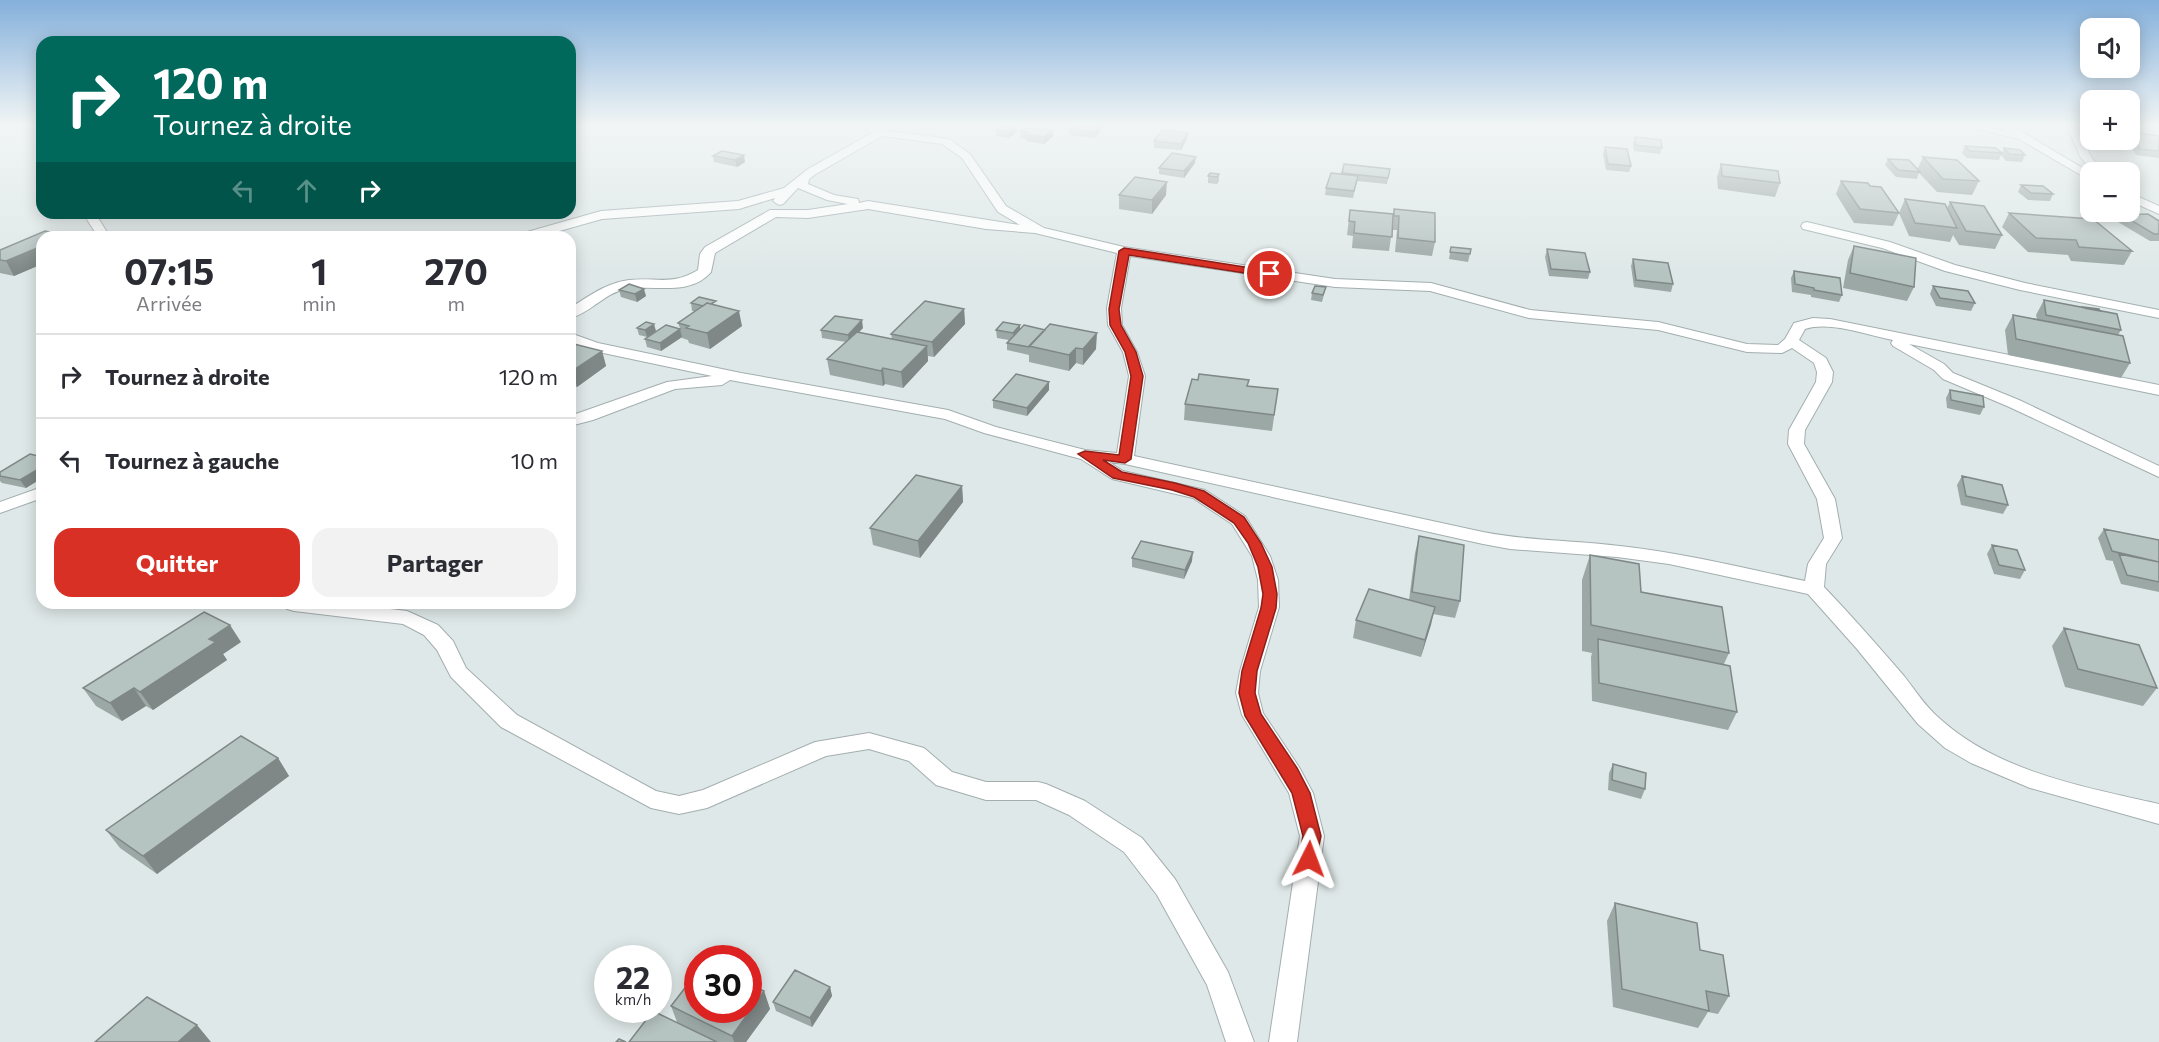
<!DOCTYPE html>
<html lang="fr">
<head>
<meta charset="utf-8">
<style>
  body { margin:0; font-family:Commissioner,sans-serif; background:#f2f2f3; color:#2b2b33; height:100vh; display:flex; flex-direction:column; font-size:22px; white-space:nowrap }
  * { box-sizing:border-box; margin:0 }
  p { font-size:20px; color:#7c7c81 }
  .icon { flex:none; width:33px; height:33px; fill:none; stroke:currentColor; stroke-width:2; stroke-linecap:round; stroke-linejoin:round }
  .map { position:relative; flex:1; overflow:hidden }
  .drawer { position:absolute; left:36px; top:231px; width:540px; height:378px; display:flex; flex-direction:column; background:#fff; border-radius:18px; box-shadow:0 3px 15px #0003 }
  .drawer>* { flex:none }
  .top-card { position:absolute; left:36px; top:36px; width:540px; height:183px; border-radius:18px; box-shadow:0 3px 15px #0003; background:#00695c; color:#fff; overflow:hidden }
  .buttons { position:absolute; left:2080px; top:18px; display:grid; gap:12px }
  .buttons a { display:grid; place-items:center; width:60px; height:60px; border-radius:12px; background:#fff; box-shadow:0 3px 15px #0003; font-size:30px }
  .speed { position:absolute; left:594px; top:945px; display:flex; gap:12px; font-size:30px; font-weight:700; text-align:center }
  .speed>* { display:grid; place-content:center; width:78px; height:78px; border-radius:50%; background:#fff; box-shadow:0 3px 15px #0003; line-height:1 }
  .speed small { font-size:15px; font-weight:400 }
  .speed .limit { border:9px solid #d22; background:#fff; color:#111 }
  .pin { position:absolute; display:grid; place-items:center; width:51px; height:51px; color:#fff; margin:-26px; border:3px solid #fff; border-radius:50%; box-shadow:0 2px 6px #0007 }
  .me { position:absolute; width:66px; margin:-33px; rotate:3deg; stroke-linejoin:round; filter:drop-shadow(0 0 4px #0008) }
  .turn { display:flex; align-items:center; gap:21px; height:126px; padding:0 18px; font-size:27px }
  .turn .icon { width:78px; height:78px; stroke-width:2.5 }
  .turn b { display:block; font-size:42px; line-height:51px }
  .lanes { display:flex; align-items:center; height:57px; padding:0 18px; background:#0003; justify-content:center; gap:30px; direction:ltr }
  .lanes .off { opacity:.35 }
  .eta { display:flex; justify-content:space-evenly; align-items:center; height:102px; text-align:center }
  .eta b { font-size:36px; font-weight:700; line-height:42px }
  .cta { display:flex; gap:12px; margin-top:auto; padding:12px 18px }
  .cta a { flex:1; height:69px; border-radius:18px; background:#d93025; color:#fff; font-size:24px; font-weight:700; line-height:69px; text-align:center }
  .cta a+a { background:#f2f2f3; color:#2b2b33 }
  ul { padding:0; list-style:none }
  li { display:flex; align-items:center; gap:18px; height:84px; padding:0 18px; border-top:2px solid #e1e1e2 }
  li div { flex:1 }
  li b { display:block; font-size:22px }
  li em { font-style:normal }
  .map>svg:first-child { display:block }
</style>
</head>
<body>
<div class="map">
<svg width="2159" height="1042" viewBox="0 0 2159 1042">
  <rect width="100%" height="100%" fill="#dfe8e8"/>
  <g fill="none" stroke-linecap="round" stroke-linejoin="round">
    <defs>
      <path id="minor" d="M861,126h13l8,4 67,9 21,15 36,52 38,22 80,19 211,32 96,4 99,27 128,12 89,22 31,1 7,-6 9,-16 19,-5 17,1 329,66v10l-250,-51 35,20 9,9 66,27 140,66v11l-152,-71 -64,-27 -9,-9 -41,-24 -2,-3 2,-3c-27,-5 -62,-19 -88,-11l-6,11 27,18 7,14 -1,10 -27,48 -1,14 31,55 7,39 -16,26 -2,23c28,29 54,59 80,89 11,14 21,30 35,42 59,54 145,69 220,86v20l-129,-36 -59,-25 -26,-15 -27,-24 -61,-75 -49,-55 -139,-30 -52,-7 -107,-8 -27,-5 -358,-80 -16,-2 14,9 82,19 40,26 25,40 8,24 1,27 -19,64 -2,22 5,20 36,54 14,26 11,43 -27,206h-28l31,-206 -11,-43 -47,-78 -6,-22 4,-22 19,-64 -1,-27 -6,-24 -20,-32 -39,-26 -81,-19 -31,-20 -97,-26 -39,-14 -215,-39 -8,5 -47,4 -82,31 -23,6v-10l97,-34 45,-6 -123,-26 -19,-8v-9l28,10 143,30 207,37 48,17 89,23 32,3 12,-77 -6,-24 -15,-27 -1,-17 10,-55 -82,-20 -49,-4 -118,-20 -60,9 -32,-1 -61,36 -4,19c-22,25 -56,12 -84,17 -22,3 -36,24 -57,29v-10c19,-12 36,-25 59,-28 27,-3 43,6 69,-10l2,-16 5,-7 65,-37h38l40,-6 -21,-4 -29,-12 -15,16 -4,1 -6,-4 2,-3 -36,11 -137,10 -64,18h-20l2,-3 81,-23 137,-10 46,-13 24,-19 64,-36zM882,136l60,8 20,14 36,54 22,13 -152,-24 -9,2 -1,-4 -24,-4 -26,-11 1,-5 7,-5zM1130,256l205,31 95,4 99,27 129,12 89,22 35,1 10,-5 22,15 3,9 -1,10 -27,48 -1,14 29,55 7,39 -16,26 -3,17c-61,-13 -122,-28 -185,-35 -46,-6 -92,-5 -137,-14l-349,-76 11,-80 -8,-24 -15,-27 -1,-17z
        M1966,126h18l22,6 -7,-6h13l79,47v8l-72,-42z
        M2067,126h10l13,29 12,17h-10l-12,-16z
        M2130,193l29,13v8l-29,-13z
        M83,213h12l15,24h-12z
        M1807,222l83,20 65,23 70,18 134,27v8l-139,-28 -75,-19 -63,-23 -79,-19 -2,-3 2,-3z
        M42,487v11l-42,15v-11z
        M285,603h55l67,8 31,14 15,16 13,27 51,47 139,76 23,5 24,-6 112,-48 54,-9 55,15 28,24 34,10h52l8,2 39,17 57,37 33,41 53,93 26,70h-28l-19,-57 -50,-90 -33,-43 -55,-37 -33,-15h-50l-50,-15 -27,-24 -40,-12 -43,7 -119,52 -28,6 -28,-6 -150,-81 -50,-50 -14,-27 -13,-15 -21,-11 -109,-13 -7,-2z"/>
    </defs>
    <use href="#minor" stroke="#a3aeaf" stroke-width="2"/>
    <use href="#minor" fill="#fff" fill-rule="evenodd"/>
  </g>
  <path fill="#9ca8a6" d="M1104,126l-9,12 -26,-3v-6z
    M996,130l21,1 -8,7 -13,-2z
    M1020,131l33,5 -9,8 -18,-3v-2l-6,-1z
    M2130,132l29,4v22l-23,-3 -9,-15h3z
    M1635,137l27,11 -2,6 -26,-3 -1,-7z
    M1187,139l-6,11 -27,-2v-7z
    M1965,146l37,7 2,-5 21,7 -3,7 -16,-1 -5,-6 -2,5 -32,-2 -5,-5z
    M1605,147l26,19 -2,6 -23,-2 -3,-16z
    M713,156l32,6 -8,5 -23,-5z
    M1923,157l56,24 -7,14 -35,-3 -18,-19 -2,6 -21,-2 -11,-12 3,-6 29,11z
    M1195,163l-11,15 -25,-4v-6z
    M1344,164l46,5 -3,15 -30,-3 -4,17 -28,-3 1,-7 15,-14z
    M1721,164l59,19 -5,14 -57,-8 -1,-12z
    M1219,174v7l-2,3 -9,-1v-7z
    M1841,181l29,5 29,27 -6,13 -39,-3 -18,-29z
    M2021,185l32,9 -3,7 -22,-1 -10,-8z
    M1119,195h47l-14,19 -33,-5z
    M1905,199l42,9 3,-6 52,33 -7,14 -36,-4 -6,-10 -3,7 -41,-6 -10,-23z
    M1394,209l41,33 -3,14 -37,-4 2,-22h-5l-3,21 -37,-3 1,-12 -6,-1 3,-25 43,6z
    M2104,212h22l-1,1 -16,1z
    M2009,213l123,38 -8,14 -53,-4 -3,-6 -40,-3 -26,-25z
    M2122,215l37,6v20h-9l-32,-19z
    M45,231l22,5 1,1h-26v27l-28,12 -14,-3v-23z
    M1854,246l60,41 -7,14 -64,-13 5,-28z
    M1451,247l20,2 -3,13 -19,-3z
    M1547,249l43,23 -2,7 -39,-3 -4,-19z
    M1633,259l40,25 -2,8 -37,-5 -3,-21z
    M1794,271l48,24 -3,7 -28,-5v-2l-19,-3 -1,-14z
    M1933,286l42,17 -4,8 -35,-5 -6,-12z
    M1326,287l-4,15 -11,-2 1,-7z
    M619,290l27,6 -9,6 -16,-5z
    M2044,300l77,30 -3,5 12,28 -9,15 -113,-23 -3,-25 8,-15 24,4 -1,-4z
    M691,303l26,3 25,20 -32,23 -21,-6 -1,-3 -6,-2v-1l-21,14 -14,-4 -2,-8 35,-11 -2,-5 17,-12h-3z
    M964,309l1,15 -31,33 -6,-1v5l-25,27 -18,-4 -2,2 -53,-11 -3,-16 19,-17 -24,-4 -1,-8 42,-2 -5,4 34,7 -1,-5z
    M1020,325v4l76,20 -13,16 -7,-2 -7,8 -40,-9v-7l-22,-5v-7l2,-3 -12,-2 -1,-8z
    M637,328l19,3 -9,6 -8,-2z
    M570,343l32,8 4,15 -29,21 -7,-2z
    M1248,386l30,3 -6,42 -88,-11 1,-16z
    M1049,390l-22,26 -34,-8v-8z
    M1950,390l34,17 -4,8 -33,-7 -1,-10z
    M42,457v21l-16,10 -24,-5 -2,-2v-9z
    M1962,476l46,29 -5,9 -42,-9 -4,-20z
    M962,486l1,16 -43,56 -47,-13 -3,-17z
    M2104,529l55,11v52l-38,-8 -8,-22v-1l-7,-1 -8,-22z
    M1419,536l41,65 -5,17 -22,-4 -12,43 -68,-19 3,-18 53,-20 6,-47z
    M1992,545l33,25 -5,9 -26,-5 -7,-20z
    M1590,555l139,98 -5,11 13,48 -9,18 -136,-29 -1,-44 1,-4 -10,-2v-71z
    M1132,558l60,3 -8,18 -52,-12z
    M2064,628l93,60 -14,18 -78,-19 -13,-41z
    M241,642l-18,12 4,6 -74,50 -7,-4 -24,15 -26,-15 -13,-18z
    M278,758l11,18 -132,98 -37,-26 -14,-18z
    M1613,764l32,25 -4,10 -33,-9 1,-17z
    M1615,903l114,93 -11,18 -10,-2 -10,16 -85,-21 -6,-86z
    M830,987l2,9 -20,31 -36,-16 -3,-9z
    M764,991l6,18 -24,33h-117l48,-20 -6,-16z"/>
  <path fill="#7f8887" d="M1015,126h2v5l-8,7v-6z
    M1099,126h5l-9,12v-6z
    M1053,130v6l-9,8v-7z
    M1188,133l-1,6 -6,11v-6z
    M744,155l1,7 -8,5 -2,-7z
    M1196,157l-1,6 -11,15v-7z
    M1167,182l-1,13 -14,19v-14z
    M42,246v18l-28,12 -8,-15z
    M644,289l2,7 -9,6 -2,-8z
    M964,309l1,15 -31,33 -2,-15z
    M739,311l3,15 -32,23 -3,-16z
    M862,320l1,8 -14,15 -1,-8z
    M654,324l2,7 -9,6 -2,-7z
    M1020,325v7l-6,9 -1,-8z
    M680,329l2,8 -21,14 -1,-8z
    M1097,333l-1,16 -13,16v-16z
    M927,346l1,15 -25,27 -2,-16z
    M1076,348v15l-7,8v-16z
    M602,351l4,15 -29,21 -5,-16z
    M883,368l2,16 -2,2 -2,-15z
    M1049,382v8l-22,26v-8z
    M42,467v11l-16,10 -6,-8z
    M962,486l1,16 -43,56 -2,-17z
    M1193,552l-1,9 -8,18 1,-9z
    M1435,607l-4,18 -10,32 4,-17z
    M230,625l11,17 -18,12 4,6 -74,50 -13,-18 69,-53z
    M134,688l12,18 -24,15 -12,-18z
    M278,758l11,18 -132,98 -14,-18z
    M830,987l2,9 -20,31 -2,-9z
    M764,991l6,18 -24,33h-12l-2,-6z
    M197,1025l14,17h-33z"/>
  <path fill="#b5c3c1" stroke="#7f8887" stroke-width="1.5" d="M1001,126h14l-6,6 -13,-2z
    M1071,126h28l-4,6 -26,-3z
    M1024,128l29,2 -9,7 -18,-2 2,-2 -8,-2z
    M1162,130l26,3 -7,11 -27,-3z
    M2130,132l29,4v15l-19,-2z
    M1635,137l26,3 1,8 -27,-3z
    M1965,146l31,2 6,5 -32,-2z
    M1605,147l22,2 4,17 -23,-2z
    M2004,148l16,2 5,5 -16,-1z
    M722,151l22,4 -9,5 -22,-4z
    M1172,153l24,4 -12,14 -25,-3z
    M1923,157l34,3 22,21 -36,-2z
    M1888,159l21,1 11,12 -22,-2z
    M1344,164l46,5 -2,9 -46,-5z
    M1721,164l57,7 2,12 -58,-7z
    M1210,173l9,1 -2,3 -9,-1z
    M1331,173l27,3 -4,15 -28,-3z
    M1135,177l32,5 -15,18 -33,-5z
    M1841,181l27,2 2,3 11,1 18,26 -39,-4z
    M2021,185l22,1 10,8 -22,-1z
    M1905,199l40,5 12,24 -42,-5z
    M1950,202l34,4 18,29 -36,-4z
    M1394,209l41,4v29l-37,-4 1,-22h-5z
    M1350,210l43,4 -1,23 -38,-4 1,-11 -6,-1z
    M2009,213l84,6 39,32 -53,-4 -3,-7 -40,-2z
    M2148,214l11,7v13h-5l-32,-19z
    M45,231l22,5 -4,1h-21v9l-36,15 -6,-1v-10z
    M1854,246l62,12 -2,29 -64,-14z
    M1451,247l20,2 -1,5 -20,-2z
    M1547,249l38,4 5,19 -39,-3z
    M1633,259l35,4 5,21 -37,-4z
    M1794,271l46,7 2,17 -28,-5v-2l-19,-4z
    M629,284l15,5 -9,5 -16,-4z
    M1315,286l11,1 -3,8 -11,-2z
    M1933,286l35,5 7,12 -35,-5z
    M699,297l17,4 -5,3 -4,-1 -4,3 -12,-3z
    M2044,300l73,14 4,16 -75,-15z
    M925,301l39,8 -32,33 -41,-8z
    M707,303l32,8 -32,22 -21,-5 3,-2 -11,-3z
    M2083,307l16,2 1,2 -16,-3z
    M2013,315l110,21 7,27 -114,-24z
    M835,316l27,4 -14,15 -27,-5z
    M646,322l8,2 -9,6 -8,-2z
    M1003,322l17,3 -7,8 -17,-3z
    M1050,324l47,9 -14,16 -7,-1 -7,7 -40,-9z
    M666,325l14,4 -20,14 -15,-4z
    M1024,325l21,5 -16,17 -22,-4z
    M857,332l70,14 -26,26 -18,-4 -2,3 -54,-12z
    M570,343l32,8 -30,20h-2z
    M1016,374l33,8 -22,26 -34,-8z
    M1199,374l50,6 -2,6 31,3 -4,26 -89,-11 7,-25 6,1z
    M1950,390l33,6 1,11 -33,-7z
    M30,454l12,3v10l-22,13 -20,-4v-4z
    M916,475l46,11 -44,55 -48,-13z
    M1962,476l40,9 6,20 -42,-9z
    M2104,529l55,11v22l-47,-11z
    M1419,536l45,9 -4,56 -48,-9z
    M1141,541l52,11 -8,18 -53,-12z
    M1992,545l25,5 8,20 -26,-5z
    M2119,554l40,8v20l-32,-7z
    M1590,555l49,9 2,28 81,15 7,46 -138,-28z
    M1369,589l66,18 -10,33 -69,-20z
    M204,612l26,13 -21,14 7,3 -76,50 -6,-4 -24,15 -27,-15z
    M2064,628l75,17 18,43 -79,-19z
    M1598,639l132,27 7,46 -138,-29z
    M241,736l37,22 -135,98 -37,-26z
    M1613,764l33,9 -1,16 -33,-9z
    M1615,903l82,20 3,27 23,5 6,41 -23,-5 3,20 -87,-22z
    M795,970l35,17 -20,31 -37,-16z
    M698,971v39h50v-26l16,7 -32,45 -61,-30z
    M147,997l50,28 -19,17h-83z
    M653,1011l64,31h-88z
    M619,1039l7,3h-10z"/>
  <linearGradient id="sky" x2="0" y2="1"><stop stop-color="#84b0db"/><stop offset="0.46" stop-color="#f1f5f5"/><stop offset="1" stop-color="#f1f5f5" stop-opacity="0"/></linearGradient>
  <rect width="2159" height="272" fill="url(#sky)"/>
  <path fill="#d93025" stroke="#8d1f18" stroke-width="1.5" d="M1124,248l146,23 5,3 -5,3 -141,-22 -10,54 2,16 15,27 7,24 -12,83 -6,4 -22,-3 19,12 53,11 29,8 40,26 17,26 11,24 5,27 -1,14 -19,63 -2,22 6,21 36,54 13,25 11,43 -6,28 -6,3 -7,-3 -3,-5 4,-23 -11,-43 -47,-77 -6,-23 3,-22 19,-63 2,-14 -5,-27 -10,-24 -14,-20 -40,-26 -22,-7 -59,-12 -35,-24 7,-3 34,4 12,-79 -6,-24 -15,-27 -1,-16 10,-58z"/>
</svg>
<div class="buttons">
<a><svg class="icon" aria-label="sound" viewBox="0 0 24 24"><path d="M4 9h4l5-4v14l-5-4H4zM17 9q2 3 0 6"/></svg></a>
<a>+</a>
<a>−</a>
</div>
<div class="speed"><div>22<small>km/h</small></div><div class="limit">30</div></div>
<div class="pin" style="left:1270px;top:274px;background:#d93025"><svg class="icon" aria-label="arrive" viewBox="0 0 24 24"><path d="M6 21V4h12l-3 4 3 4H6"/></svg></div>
<svg class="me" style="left:1309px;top:859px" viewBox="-20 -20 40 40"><path d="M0-17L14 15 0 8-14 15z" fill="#d93025" stroke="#fff" stroke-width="4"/></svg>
<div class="top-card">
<div class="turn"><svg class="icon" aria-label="right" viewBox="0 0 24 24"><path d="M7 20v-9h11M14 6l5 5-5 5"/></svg><div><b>120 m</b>Tournez à droite</div></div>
<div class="lanes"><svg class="icon off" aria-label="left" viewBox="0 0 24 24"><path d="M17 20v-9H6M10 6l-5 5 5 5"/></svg><svg class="icon off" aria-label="ahead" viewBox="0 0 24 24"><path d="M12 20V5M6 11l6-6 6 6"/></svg><svg class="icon" aria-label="right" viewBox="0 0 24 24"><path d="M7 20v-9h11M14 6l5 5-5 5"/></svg></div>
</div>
<section class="drawer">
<div class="eta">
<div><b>07:15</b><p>Arrivée</p></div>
<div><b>1</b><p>min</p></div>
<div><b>270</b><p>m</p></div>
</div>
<ul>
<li><svg class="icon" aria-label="right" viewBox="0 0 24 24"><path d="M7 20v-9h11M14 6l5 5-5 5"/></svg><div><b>Tournez à droite</b></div><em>120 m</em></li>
<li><svg class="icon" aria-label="left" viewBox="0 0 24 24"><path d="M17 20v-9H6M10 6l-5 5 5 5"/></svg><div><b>Tournez à gauche</b></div><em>10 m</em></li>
</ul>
<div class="cta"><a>Quitter</a><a>Partager</a></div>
</section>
</div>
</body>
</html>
